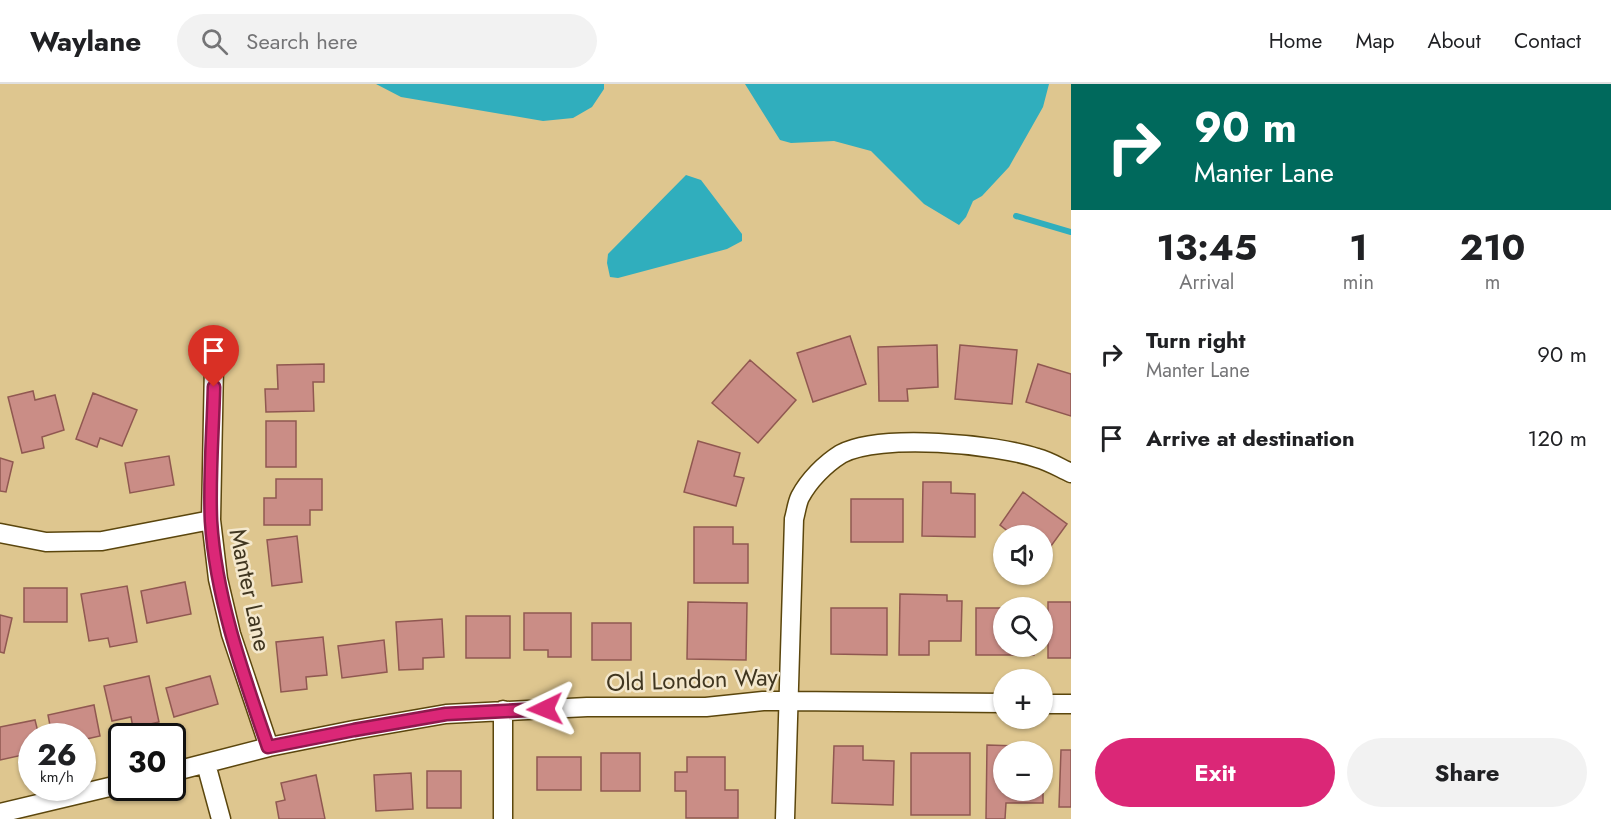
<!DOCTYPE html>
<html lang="en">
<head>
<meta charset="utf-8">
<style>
  body { margin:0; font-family:Jost,sans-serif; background:#f2f2f2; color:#202124; height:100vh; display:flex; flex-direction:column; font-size:22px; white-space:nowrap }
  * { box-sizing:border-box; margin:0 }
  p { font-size:20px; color:#757577 }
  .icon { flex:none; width:33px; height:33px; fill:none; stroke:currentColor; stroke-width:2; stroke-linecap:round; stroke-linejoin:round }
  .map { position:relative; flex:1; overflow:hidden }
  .drawer { display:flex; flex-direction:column; background:#fff; width:540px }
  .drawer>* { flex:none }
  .banner { background:#00695c; color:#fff; overflow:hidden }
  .buttons { position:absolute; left:993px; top:441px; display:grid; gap:12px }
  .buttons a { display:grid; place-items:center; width:60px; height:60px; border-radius:50%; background:#fff; box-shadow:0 2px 4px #0004; font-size:30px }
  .speed { position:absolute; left:18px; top:639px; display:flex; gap:12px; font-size:30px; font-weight:700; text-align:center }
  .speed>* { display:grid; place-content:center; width:78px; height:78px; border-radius:50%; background:#fff; box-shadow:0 2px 4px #0004; line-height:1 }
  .speed small { font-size:15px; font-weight:400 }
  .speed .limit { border:3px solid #111; border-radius:9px; background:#fff; color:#111 }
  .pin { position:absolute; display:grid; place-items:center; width:51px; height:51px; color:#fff; margin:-62px -26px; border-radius:50% 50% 50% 0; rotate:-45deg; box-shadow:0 0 6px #0007 }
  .pin .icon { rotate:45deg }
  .me { position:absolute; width:66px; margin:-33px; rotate:268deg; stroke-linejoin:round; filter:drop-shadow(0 0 4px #0008) }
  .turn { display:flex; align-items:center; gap:21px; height:126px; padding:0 24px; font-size:27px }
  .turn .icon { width:78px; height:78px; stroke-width:2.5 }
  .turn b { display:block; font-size:42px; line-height:51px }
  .eta { display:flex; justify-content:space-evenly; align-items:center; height:102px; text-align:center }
  .eta b { font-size:36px; font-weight:700; line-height:42px }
  .button { display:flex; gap:12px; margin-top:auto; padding:12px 24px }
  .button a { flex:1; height:69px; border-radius:36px; background:#db2777; color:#fff; font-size:24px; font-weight:700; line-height:69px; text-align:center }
  .button a+a { background:#f2f2f2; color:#202124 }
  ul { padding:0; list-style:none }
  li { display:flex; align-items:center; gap:18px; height:84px; padding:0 24px }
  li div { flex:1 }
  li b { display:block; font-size:22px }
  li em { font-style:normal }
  header { display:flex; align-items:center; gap:36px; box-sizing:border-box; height:84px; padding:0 30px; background:#fff; border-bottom:2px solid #e0e0e0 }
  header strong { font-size:28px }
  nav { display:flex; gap:33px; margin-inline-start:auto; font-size:21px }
  .search { width:420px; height:54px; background:#f2f2f2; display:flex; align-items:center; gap:15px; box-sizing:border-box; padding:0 21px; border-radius:33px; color:#757577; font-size:22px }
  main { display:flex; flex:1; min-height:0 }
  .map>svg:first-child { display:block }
</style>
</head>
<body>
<header>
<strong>Waylane</strong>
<div class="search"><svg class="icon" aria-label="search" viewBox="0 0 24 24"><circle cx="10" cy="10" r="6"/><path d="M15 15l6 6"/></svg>Search here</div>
<nav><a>Home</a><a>Map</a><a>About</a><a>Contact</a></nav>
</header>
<main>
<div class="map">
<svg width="1071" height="735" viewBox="0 0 1071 735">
  <rect width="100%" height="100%" fill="#dec68f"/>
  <path fill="#30aebd" d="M376,0h228v5l-12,18 -19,11 -30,3 -142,-24z
    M745,0h304l-6,23 -34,60 -27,29 -9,5 -7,16 -7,8 -35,-21 -53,-53 -37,-10 -43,2 -11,-3z
    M686,91l15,5 41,54v7l-15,8 -109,29 -8,-1 -3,-14 1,-9z"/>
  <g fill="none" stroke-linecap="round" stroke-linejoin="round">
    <path stroke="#30aebd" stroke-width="6" d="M1016,132l55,16"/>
  </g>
  <path fill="#ca8d86" stroke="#905851" stroke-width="1.5" d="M850,252l16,48 -53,18 -16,-49z
    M937,261l1,42 -31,2 1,12h-29l-1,-54z
    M960,261l57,5 -5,54 -57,-5z
    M750,276l46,40 -38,43 -46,-40z
    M324,280v18h-11l1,29 -48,1 -1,-23h13l-1,-24z
    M1038,280l33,10v42l-45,-14z
    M33,307l2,9 20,-5 9,35 -22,7 2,11 -22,5 -14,-56z
    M93,309l44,17 -15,36 -22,-8 -3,9 -21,-8z
    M266,337h30v46h-30z
    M698,357l42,12 -6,23 10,2 -8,28 -52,-14z
    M169,372l5,29 -44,8 -5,-30z
    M0,374l13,4 -7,30 -6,-1z
    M276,395h46v31h-12v15h-46v-27h12z
    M923,398h28v11l24,1v43l-53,-1z
    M1023,408l44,32 -24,33 -1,-21h-28l-14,-11z
    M851,415h52v43h-52z
    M694,443h39v17h15v39h-54z
    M297,452l5,46 -30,4 -5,-46z
    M185,498l6,32 -44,9 -6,-32z
    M127,502l10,56 -27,5 -2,-9 -19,3 -8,-47z
    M24,504h43v34h-43z
    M900,510l47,1v6h15l-1,40h-32v14h-30z
    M688,518l59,1 -1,57 -59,-1z
    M1048,518h23v56h-23z
    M831,524h56v47l-56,-1z
    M976,524h28v38h30v9h-58z
    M524,529h47v44h-23v-7h-24z
    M0,531l12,3 -8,35 -4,-1z
    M466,532h44v42h-44z
    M442,535l2,38 -21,1v11l-24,1 -3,-48z
    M592,539h39v37h-39z
    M323,553l4,38 -21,2 1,12 -26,3 -5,-50z
    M384,556l3,32 -45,6 -4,-32z
    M149,592l10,46 -26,6 -2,-11 -19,4 -8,-35z
    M210,592l8,28 -44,13 -8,-29z
    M94,621l6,31 -18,4v-4h-30l-4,-21z
    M35,636l4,16h-7v17l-32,7v-33z
    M987,661l31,1v6h-14v38h38l1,-30v43h-37l-1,16h-19z
    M834,662h29v14l31,1 -1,44 -61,-2z
    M1061,666h10v57h-12z
    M601,669h39v38h-39z
    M911,669h59v62h-59z
    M537,673h44v33h-44z
    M687,673h38v33h13v28h-52v-27h-11v-19h12z
    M427,687h34v37h-34z
    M411,689l2,36 -37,2 -2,-36z
    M316,691l9,44h-46l-3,-17 9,-2 -4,-17z"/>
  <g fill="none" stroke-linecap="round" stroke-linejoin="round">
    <defs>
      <path id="street" d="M214,281l-3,155 7,59 13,55 38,113
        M0,449l46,9 56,-1 109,-21
        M1042,620h29
        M206,680l15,55
        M172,688l97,-25 85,-17 92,-16 141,-7h119l57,-6h26l215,2
        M0,729l122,-29
        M503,735v-109
        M785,735l9,-300c2,-7 3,-16 6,-22 9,-17 25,-33 41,-43 39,-21 155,-10 196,4 12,3 23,10 34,15"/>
    </defs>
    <use href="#street" stroke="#5b460d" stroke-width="21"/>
    <use href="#street" stroke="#fff" stroke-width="18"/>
  </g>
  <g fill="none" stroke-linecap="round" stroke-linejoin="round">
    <defs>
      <path id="route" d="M214,303c-1,44 -5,90 -3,134 5,78 32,153 57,226l86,-17 92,-16 99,-5"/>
    </defs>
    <use href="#route" stroke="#8e194d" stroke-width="15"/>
    <use href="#route" stroke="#db2777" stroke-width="10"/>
  </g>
  <g text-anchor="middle" stroke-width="5" stroke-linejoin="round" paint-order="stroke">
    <g font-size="24" fill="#403620" stroke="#f4e8cd">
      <text transform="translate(250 506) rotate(78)" y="8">Manter Lane</text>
      <text transform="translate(692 596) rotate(-2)" y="8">Old London Way</text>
    </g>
  </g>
</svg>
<div class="buttons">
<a><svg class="icon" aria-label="sound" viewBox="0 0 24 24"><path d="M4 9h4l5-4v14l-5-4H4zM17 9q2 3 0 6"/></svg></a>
<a><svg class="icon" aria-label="search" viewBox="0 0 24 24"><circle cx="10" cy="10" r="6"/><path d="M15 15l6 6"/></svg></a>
<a>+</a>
<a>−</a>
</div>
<div class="speed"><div>26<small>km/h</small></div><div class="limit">30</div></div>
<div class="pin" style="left:214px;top:303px;background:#d93025"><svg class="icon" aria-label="arrive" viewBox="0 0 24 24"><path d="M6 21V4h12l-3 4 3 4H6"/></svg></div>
<svg class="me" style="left:545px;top:625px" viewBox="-20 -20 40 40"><path d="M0-17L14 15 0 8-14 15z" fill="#db2777" stroke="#fff" stroke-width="4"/></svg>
</div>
<section class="drawer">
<div class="banner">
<div class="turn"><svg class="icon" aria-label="right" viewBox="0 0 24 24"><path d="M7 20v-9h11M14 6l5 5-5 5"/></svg><div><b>90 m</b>Manter Lane</div></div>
</div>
<div class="eta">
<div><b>13:45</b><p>Arrival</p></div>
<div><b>1</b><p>min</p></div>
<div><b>210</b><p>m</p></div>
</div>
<ul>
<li><svg class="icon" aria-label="right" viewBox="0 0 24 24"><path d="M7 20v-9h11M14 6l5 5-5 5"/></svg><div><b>Turn right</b><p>Manter Lane</p></div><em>90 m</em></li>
<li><svg class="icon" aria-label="arrive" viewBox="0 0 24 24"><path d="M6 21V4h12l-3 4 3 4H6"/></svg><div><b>Arrive at destination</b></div><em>120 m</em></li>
</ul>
<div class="button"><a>Exit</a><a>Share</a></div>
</section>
</main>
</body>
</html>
